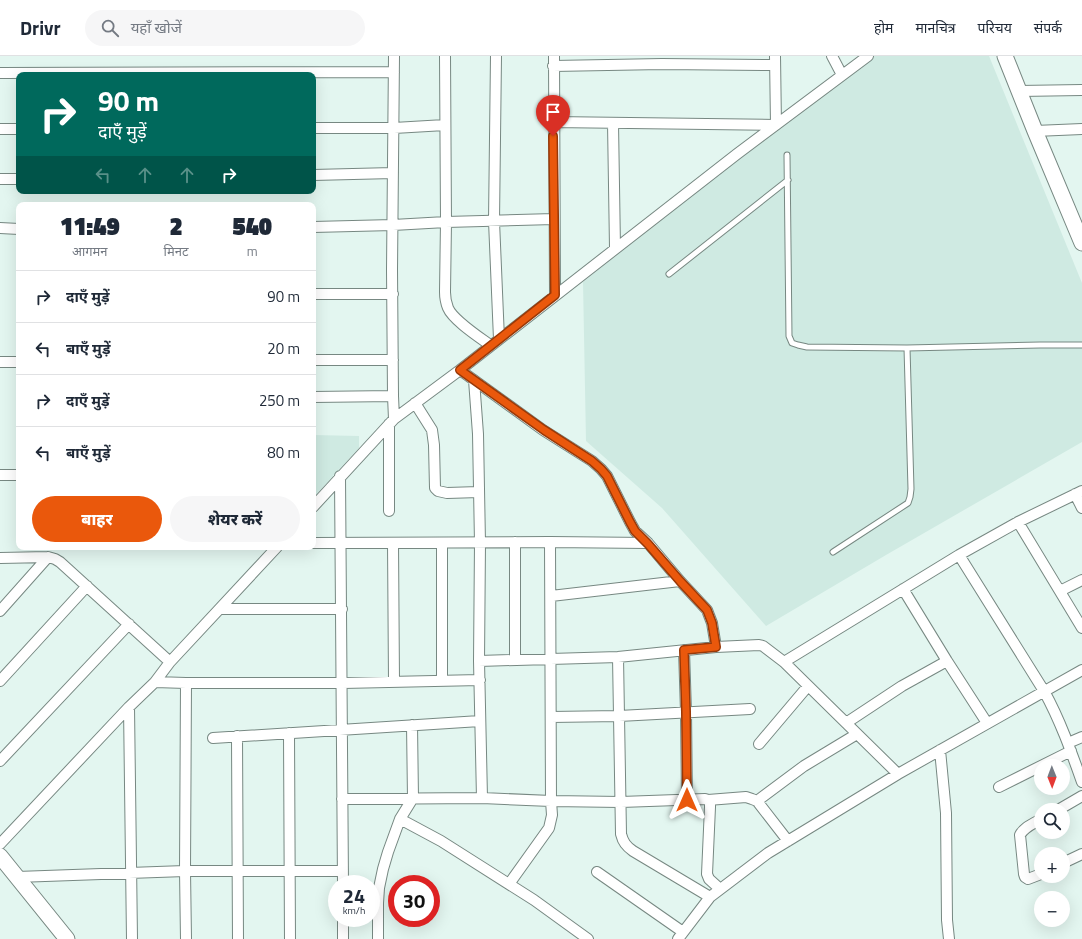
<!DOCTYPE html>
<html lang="hi">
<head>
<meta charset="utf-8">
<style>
  body { margin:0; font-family:"Titillium Web","Noto Sans Devanagari",sans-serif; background:#f6f6f7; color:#1f2937; height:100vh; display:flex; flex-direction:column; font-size:15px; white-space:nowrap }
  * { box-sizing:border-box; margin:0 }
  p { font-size:13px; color:#747a83 }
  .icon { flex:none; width:22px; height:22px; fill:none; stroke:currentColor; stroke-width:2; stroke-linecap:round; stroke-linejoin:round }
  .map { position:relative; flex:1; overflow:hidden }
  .sheet { position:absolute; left:16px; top:146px; width:300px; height:348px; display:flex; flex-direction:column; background:#fff; border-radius:8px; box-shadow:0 4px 16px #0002 }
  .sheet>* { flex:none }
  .guide { position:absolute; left:16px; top:16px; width:300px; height:122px; border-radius:8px; box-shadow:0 4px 16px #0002; background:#00695c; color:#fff; overflow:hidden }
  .needle { width:26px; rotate:179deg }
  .tools { position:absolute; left:1034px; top:703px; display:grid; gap:8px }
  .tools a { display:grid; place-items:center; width:36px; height:36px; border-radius:50%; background:#fff; box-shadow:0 4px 16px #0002; font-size:20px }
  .speed { position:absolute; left:328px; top:819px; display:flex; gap:8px; font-size:20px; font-weight:700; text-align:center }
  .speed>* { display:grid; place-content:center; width:52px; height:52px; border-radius:50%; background:#fff; box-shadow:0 4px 16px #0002; line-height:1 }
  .speed small { font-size:10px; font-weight:400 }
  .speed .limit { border:6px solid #d22; background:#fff; color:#111 }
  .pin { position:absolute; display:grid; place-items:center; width:34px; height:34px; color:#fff; margin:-41px -17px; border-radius:50% 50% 50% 0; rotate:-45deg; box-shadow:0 0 4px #0007 }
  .pin .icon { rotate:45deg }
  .me { position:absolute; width:44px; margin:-22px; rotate:0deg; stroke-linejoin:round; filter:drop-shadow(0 0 3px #0008) }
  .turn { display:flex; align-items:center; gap:14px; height:84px; padding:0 16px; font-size:18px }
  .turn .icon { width:52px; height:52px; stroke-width:2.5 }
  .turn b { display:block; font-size:28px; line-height:34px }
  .lanes { display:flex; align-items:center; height:38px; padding:0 16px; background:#0003; justify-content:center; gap:20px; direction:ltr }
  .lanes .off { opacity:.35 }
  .eta { display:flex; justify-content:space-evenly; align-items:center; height:68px; text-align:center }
  .eta b { font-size:24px; font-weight:800; line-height:28px }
  .button { display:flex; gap:8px; margin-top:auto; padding:8px 16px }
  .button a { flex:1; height:46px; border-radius:24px; background:#ea580c; color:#fff; font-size:16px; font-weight:800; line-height:46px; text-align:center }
  .button a+a { background:#f6f6f7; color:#1f2937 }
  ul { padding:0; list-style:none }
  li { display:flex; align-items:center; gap:12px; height:52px; padding:0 16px; border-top:1px solid #e0e1e3 }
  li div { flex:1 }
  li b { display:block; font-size:15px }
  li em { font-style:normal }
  header { display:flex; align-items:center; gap:24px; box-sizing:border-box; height:56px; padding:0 20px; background:#fff; border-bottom:1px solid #e0e1e3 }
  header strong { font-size:19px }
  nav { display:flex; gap:22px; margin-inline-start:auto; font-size:14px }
  .search { width:280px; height:36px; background:#f6f6f7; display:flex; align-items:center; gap:10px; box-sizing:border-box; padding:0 14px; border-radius:22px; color:#747a83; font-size:15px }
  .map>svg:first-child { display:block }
</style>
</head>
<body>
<header>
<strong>Drivr</strong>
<div class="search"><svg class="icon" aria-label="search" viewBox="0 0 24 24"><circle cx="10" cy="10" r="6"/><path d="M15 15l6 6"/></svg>यहाँ खोजें</div>
<nav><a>होम</a><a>मानचित्र</a><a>परिचय</a><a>संपर्क</a></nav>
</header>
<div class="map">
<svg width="1082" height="883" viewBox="0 0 1082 883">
  <rect width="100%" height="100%" fill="#e3f6f0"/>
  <path fill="#cfeae2" d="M874,0h115l93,227v159l-196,113 -120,71 -104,-118 -76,-67 -3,-159 177,-141z
    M313,379l46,1v12l-46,50z"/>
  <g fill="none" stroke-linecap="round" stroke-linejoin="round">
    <defs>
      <path id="lane" d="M787,99l2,181 3,7 6,2 9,2 100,1 133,-3h42
        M669,218l119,-94
        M833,496l75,-49 2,-6 1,-8 -4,-141"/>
      <path id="street" d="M394,0l-2,214 1,126 1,23
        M445,0l1,166 -1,70c0,5 1,11 3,16 5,12 31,29 42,37
        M496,0l-2,165 5,118
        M554,0l1,239
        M832,0l10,19
        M553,10l109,-2 113,1
        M0,17l394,-1
        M1019,35l63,-1
        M553,66l223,3 -1,-69
        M613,67l2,125
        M313,72h81l51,-3
        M0,73h19
        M1035,75l47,-2
        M313,119l80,-2
        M0,123h19
        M313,171l80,-2 53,-3 108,-3
        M0,172l19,1
        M313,238h80
        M313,304h80
        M0,306h19
        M460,314l83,60 49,31 9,8 6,7 23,46 5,9 13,12 32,38 27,29 5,13 4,24
        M474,324l4,54 2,109 -1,118 3,137
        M313,341l80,-1
        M415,347l17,27 2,15 1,43 3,3 9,2 32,-1
        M0,419h19
        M340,420c2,136 3,272 3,408
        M1075,438l7,14
        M313,451l81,-88 66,-49 277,-216 131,-98
        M389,455v-87
        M1018,466l64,106
        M313,487l237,-1 98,1
        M393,487l1,139
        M959,499l85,136c16,29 27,60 38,91
        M0,502l48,-1 7,2 5,3 110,100
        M903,533l44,72 40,62
        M1060,535l22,-11
        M551,540l129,-15
        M220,553h122
        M0,555l48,-54
        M684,594l2,62 1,88
        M618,601l3,177c2,8 5,12 12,17l77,46
        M515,604v-118
        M479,605l139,-4 98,-10 43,-2 4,1 21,16 114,112
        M784,606l175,-107 59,-33 64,-31
        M0,625l87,-95
        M442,625v-138
        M155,626l31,1h157l137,-3
        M186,627l-1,188 1,68
        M129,651l3,232
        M551,661l68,-1 131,-7
        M846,667l56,-37 45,-25
        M289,677l1,206
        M237,680l1,203
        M213,682l267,-17
        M1068,687l14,-6
        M759,688l49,-58
        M940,694l6,63 1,107 2,19
        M0,705l129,-137
        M999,731l72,-36
        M342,743l140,-1 69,3 70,1 84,-3 3,1 2,3v4l-3,67 2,5 11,10
        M708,744l38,-3 6,2 5,2 31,40
        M757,745l47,-35 53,-32
        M1058,754l24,-14
        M400,763l41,22 93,59 54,39
        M1041,763c-8,5 -17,8 -21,16l4,39 1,3 3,2 13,-5
        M0,788l129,-137 26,-25 15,-20 107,-115
        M1063,807l19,-9
        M597,816l86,60
        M17,821l168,-6h158
        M509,828l40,-56 3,-13 -1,-14 -1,-259
        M343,883v-21
        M378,883v-36l1,-15 4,-19 5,-17 12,-33 13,-21 -1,-73
        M678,883l32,-42 58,-44 130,-79 184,-104"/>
      <path id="secondary" d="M1005,0l30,75 47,112
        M0,800l67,83"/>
    </defs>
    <use href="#lane" stroke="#778882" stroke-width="7"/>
    <use href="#street" stroke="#778882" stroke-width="12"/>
    <use href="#secondary" stroke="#778882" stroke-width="17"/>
    <use href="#lane" stroke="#fff" stroke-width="5"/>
    <use href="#street" stroke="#fff" stroke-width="10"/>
    <use href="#secondary" stroke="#fff" stroke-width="15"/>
  </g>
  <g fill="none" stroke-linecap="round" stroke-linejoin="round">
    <defs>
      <path id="route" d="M553,80l2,159 -95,75 84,60 48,31 9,8 6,7 23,46 5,9 13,13 32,37 27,29 5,13 4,24 -32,3 2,62 1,88"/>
    </defs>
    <use href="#route" stroke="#983908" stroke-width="10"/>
    <use href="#route" stroke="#ea580c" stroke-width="7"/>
  </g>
</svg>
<div class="tools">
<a><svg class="needle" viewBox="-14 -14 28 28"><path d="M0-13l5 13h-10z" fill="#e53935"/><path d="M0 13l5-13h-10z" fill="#747a83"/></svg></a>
<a><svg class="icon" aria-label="search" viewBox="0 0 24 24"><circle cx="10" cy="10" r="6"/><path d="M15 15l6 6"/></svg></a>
<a>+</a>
<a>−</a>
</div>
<div class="speed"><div>24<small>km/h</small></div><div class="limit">30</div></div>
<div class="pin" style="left:553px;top:80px;background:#d93025"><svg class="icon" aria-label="arrive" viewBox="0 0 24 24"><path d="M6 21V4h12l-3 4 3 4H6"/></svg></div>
<svg class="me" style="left:687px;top:744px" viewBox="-20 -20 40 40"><path d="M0-17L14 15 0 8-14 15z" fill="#ea580c" stroke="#fff" stroke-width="4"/></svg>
<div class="guide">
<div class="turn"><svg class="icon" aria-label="right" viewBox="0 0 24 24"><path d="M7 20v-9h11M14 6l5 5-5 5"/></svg><div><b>90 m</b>दाएँ मुड़ें</div></div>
<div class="lanes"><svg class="icon off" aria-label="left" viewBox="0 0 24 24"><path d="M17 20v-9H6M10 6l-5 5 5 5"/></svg><svg class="icon off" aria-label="ahead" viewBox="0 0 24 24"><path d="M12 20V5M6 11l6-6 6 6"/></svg><svg class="icon off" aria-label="ahead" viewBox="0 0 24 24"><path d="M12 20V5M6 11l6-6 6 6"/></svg><svg class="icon" aria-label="right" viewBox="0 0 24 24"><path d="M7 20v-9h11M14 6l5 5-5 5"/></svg></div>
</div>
<section class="sheet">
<div class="eta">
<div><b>11:49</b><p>आगमन</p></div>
<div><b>2</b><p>मिनट</p></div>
<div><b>540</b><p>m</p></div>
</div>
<ul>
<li><svg class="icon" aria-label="right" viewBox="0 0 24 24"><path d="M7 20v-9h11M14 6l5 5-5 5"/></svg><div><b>दाएँ मुड़ें</b></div><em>90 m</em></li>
<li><svg class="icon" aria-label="left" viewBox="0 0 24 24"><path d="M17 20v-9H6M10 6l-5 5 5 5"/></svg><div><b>बाएँ मुड़ें</b></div><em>20 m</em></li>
<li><svg class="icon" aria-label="right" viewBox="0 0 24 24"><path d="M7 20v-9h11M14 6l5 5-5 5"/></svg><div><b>दाएँ मुड़ें</b></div><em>250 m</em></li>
<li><svg class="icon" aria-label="left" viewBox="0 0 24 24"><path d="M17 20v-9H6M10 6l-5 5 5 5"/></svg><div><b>बाएँ मुड़ें</b></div><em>80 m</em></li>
</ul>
<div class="button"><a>बाहर</a><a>शेयर करें</a></div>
</section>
</div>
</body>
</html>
